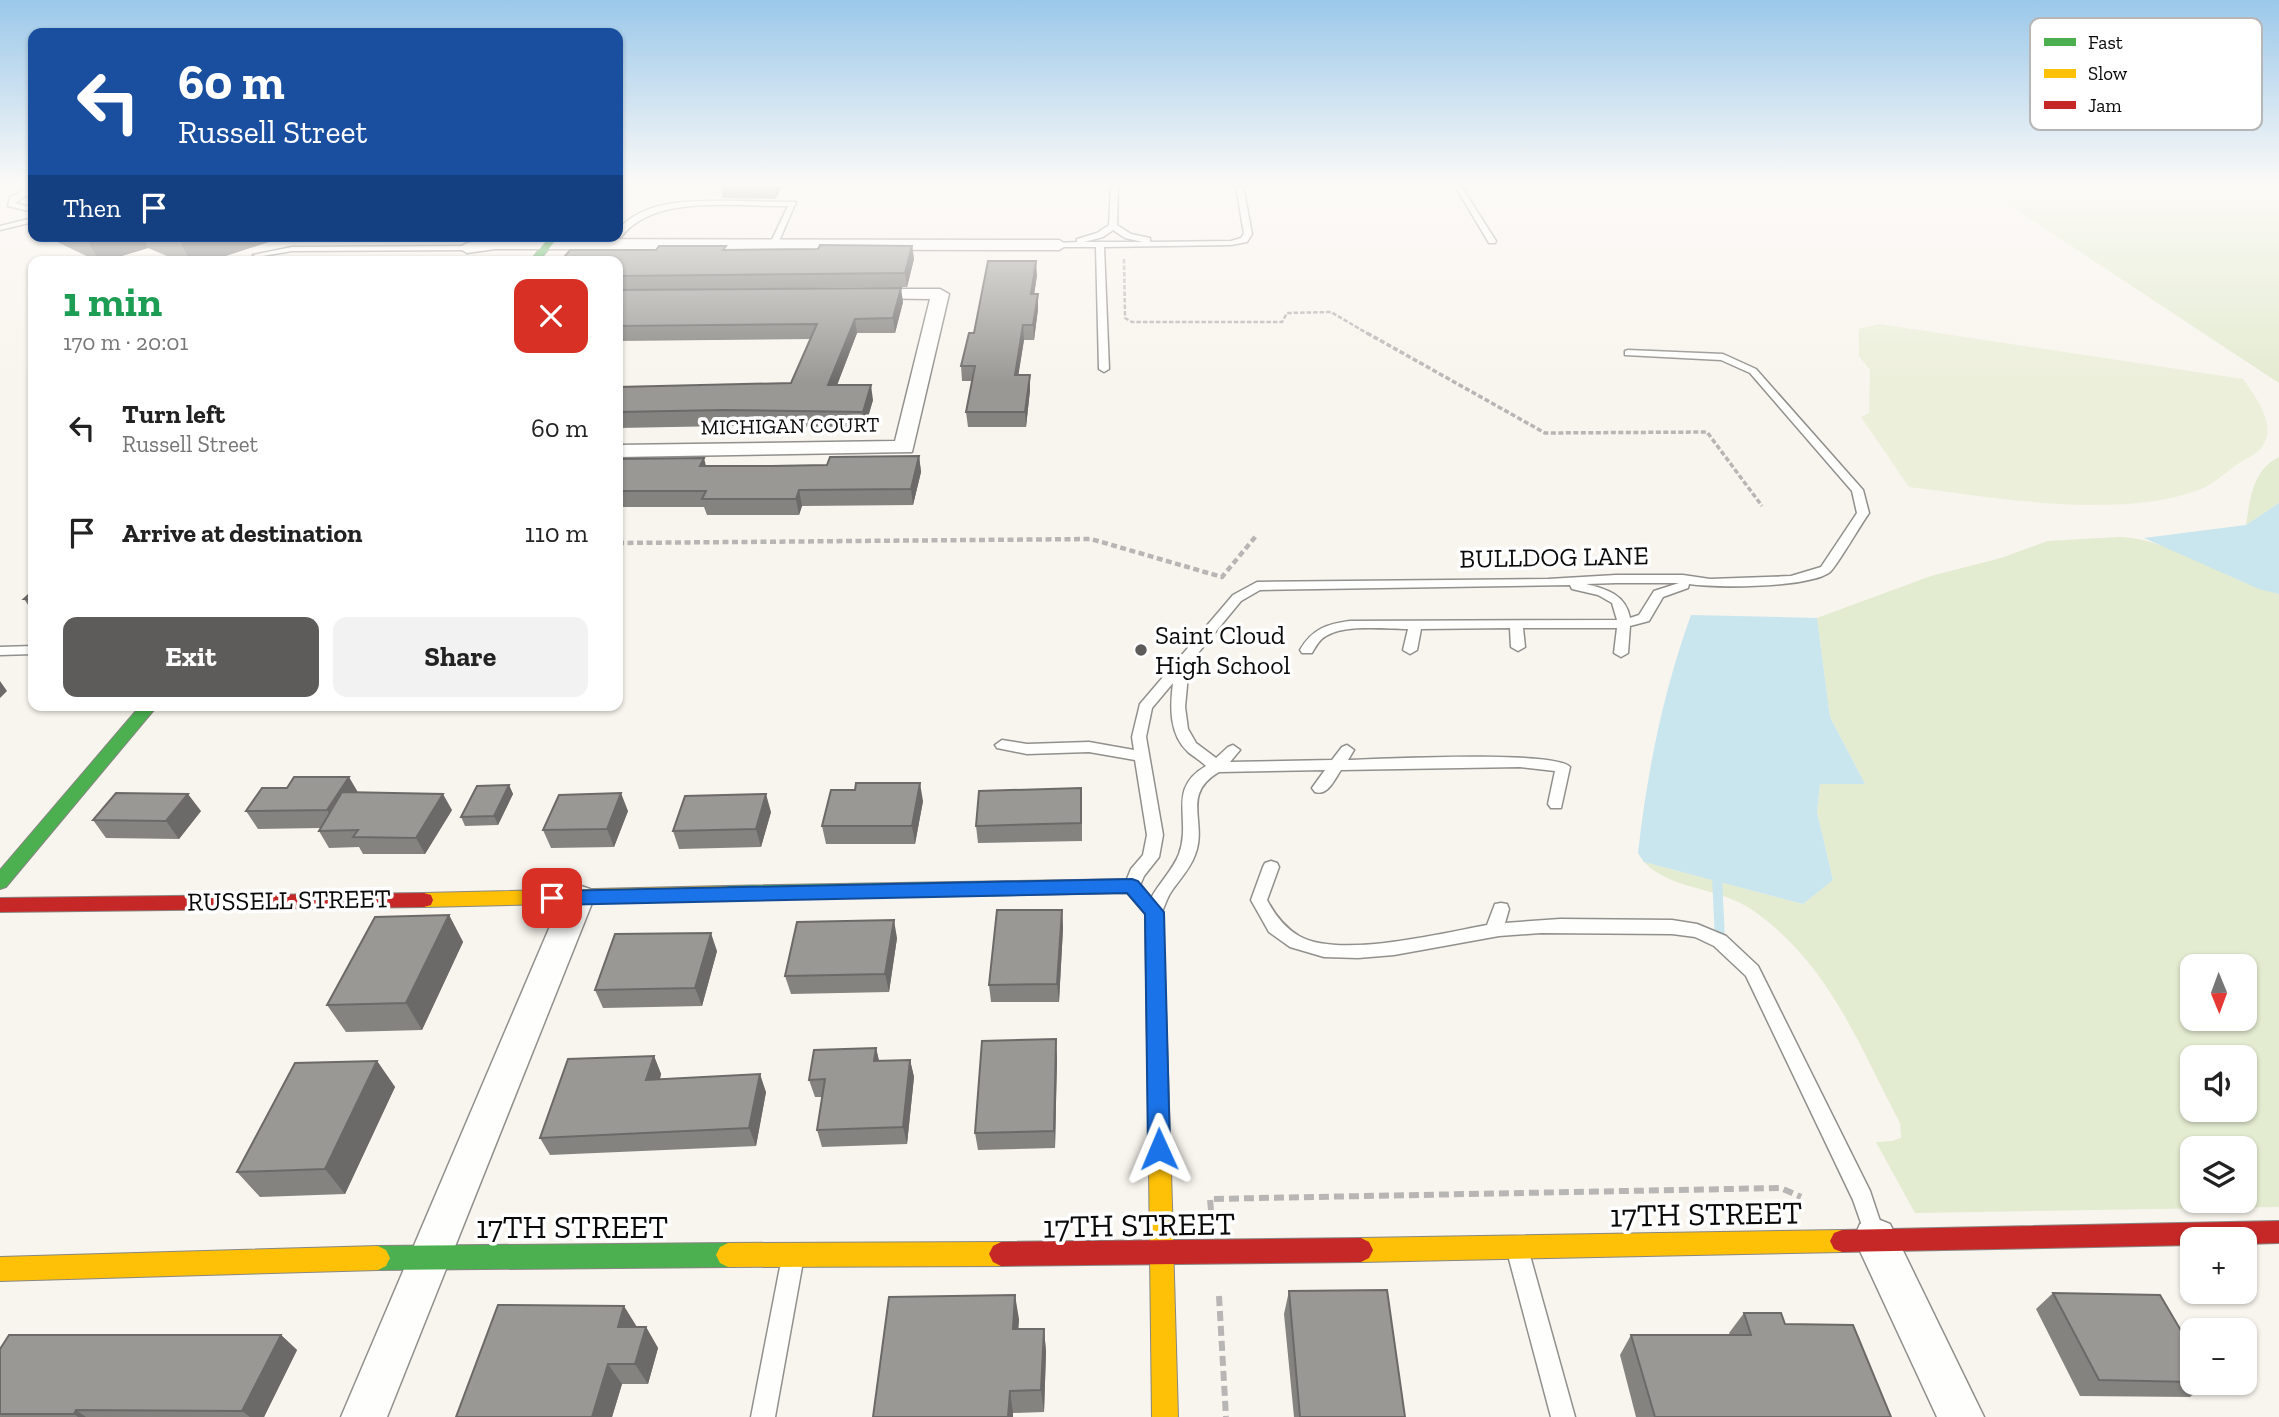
<!DOCTYPE html>
<html lang="en">
<head>
<meta charset="utf-8">
<style>
  body { margin:0; font-family:"Zilla Slab",serif; background:#f2f2f2; color:#222; height:100vh; display:flex; flex-direction:column; font-size:26px; white-space:nowrap }
  * { box-sizing:border-box; margin:0 }
  p { font-size:23px; color:#767676 }
  .icon { flex:none; width:38px; height:38px; fill:none; stroke:currentColor; stroke-width:2; stroke-linecap:round; stroke-linejoin:round }
  .map { position:relative; flex:1; overflow:hidden }
  .drawer { position:absolute; left:28px; top:256px; width:595px; height:455px; display:flex; flex-direction:column; background:#fff; border-radius:14px; box-shadow:0 2px 5px #0004 }
  .drawer>* { flex:none }
  .hud { position:absolute; left:28px; top:28px; width:595px; height:214px; border-radius:14px; box-shadow:0 2px 5px #0004; background:#1a4fa0; color:#fff; overflow:hidden }
  .needle { width:46px; rotate:179deg }
  .tools { position:absolute; left:2180px; top:954px; display:grid; gap:14px }
  .tools a { display:grid; place-items:center; width:77px; height:77px; border-radius:14px; background:#fff; box-shadow:0 2px 5px #0004; font-size:35px }
  .pin { position:absolute; display:grid; place-items:center; width:60px; height:60px; color:#fff; margin:-30px; border-radius:14px; box-shadow:0 4px 10px #0006 }
  .me { position:absolute; width:77px; margin:-38px; rotate:359deg; stroke-linejoin:round; filter:drop-shadow(0 0 5px #0008) }
  .turn { display:flex; align-items:center; gap:24px; height:147px; padding:0 35px; font-size:32px }
  .turn .icon { width:91px; height:91px; stroke-width:2.5 }
  .turn b { display:block; font-size:49px; line-height:60px }
  .then { display:flex; align-items:center; height:66px; padding:0 35px; background:#0003; gap:14px; font-size:26px }
  .round { display:grid; place-items:center; flex:none; width:74px; height:74px; border-radius:14px; background:#f2f2f2 }
  .summary { display:flex; align-items:center; justify-content:space-between; height:119px; padding:0 35px }
  h1 { font-size:42px; font-weight:700; line-height:52px; color:#1e9e55 }
  .primary-button { display:flex; gap:14px; margin-top:auto; padding:14px 35px }
  .primary-button a { flex:1; height:80px; border-radius:14px; background:#5d5c5a; color:#fff; font-size:28px; font-weight:700; line-height:80px; text-align:center }
  .primary-button a+a { background:#f2f2f2; color:#222 }
  ul { padding:0; list-style:none }
  li { display:flex; align-items:center; gap:21px; height:105px; padding:0 35px }
  li div { flex:1 }
  li b { display:block; font-size:26px }
  li em { font-style:normal }
  .map>svg:first-child { display:block }
</style>
</head>
<body>
<div class="map">
<svg width="2279" height="1417" viewBox="0 0 2279 1417">
  <rect width="100%" height="100%" fill="#f8f5ee"/>
  <path fill="#e3ebd0" fill-rule="evenodd" d="M1980,186h135c24,8 53,6 77,4l-7,-4h94v197z
    M2279,457v46l-33,22c4,-26 7,-56 33,-68z
    M2119,537c57,2 105,44 160,57v613l-364,6 -39,-71 16,-1 9,-3 -1,-15c-42,-80 -72,-161 -149,-214 -33,-22 -80,-19 -107,-47l159,42 30,-24 -16,-68 3,-28h45l-35,-67 -13,-99 114,-42 70,-18 47,-17zM2193,966h52v52h-52zM2193,1057h52v53h-52zM2193,1148h52v52h-52z"/>
  <path fill="#ecefda" d="M1879,324l364,55c12,18 35,45 19,68 -5,7 -18,13 -26,18 -11,8 -23,19 -35,24 -80,32 -208,8 -292,-2l-48,-70 8,-4 1,-43 -11,-14v-27z"/>
  <path fill="#c9e5ee" d="M2279,503v91l-20,-5 -115,-51 102,-13z
    M1691,615l126,3 13,99 35,67h-45l-3,28 16,68 -30,24 -159,-42 -6,-9c9,-80 25,-161 53,-238z"/>
  <g fill="none" stroke-linecap="round" stroke-linejoin="round">
    <path stroke="#c9e5ee" stroke-width="10" d="M1717,876l3,65"/>
    <defs>
      <path id="lane" d="M33,186v5l-18,12 18,5v4l-25,-6 2,-9z
        M1111,186h7l-1,39 14,9 19,4v4l81,-1 10,-3 3,-4 -8,-48h7l9,48 -5,8 -16,3 -127,2 5,122 -5,3 -5,-3 -3,-122h-37l-4,-2 4,-2 18,-1v-3l20,-6 12,-8zM1113,230l12,8 18,4h-59l19,-5z
        M1455,186h6l35,55 -1,2h-6z
        M739,201l57,1 -20,46 -7,-2 19,-40c-50,1 -134,-13 -167,31l-6,-1h3v-6c28,-33 81,-29 121,-29z
        M33,218v4l-33,8v-4z
        M467,246l4,2 -1,2 -178,1 -35,6 -4,-2 39,-8z
        M1628,350l95,4 33,15 107,121 6,23c-8,11 -32,53 -39,59 -21,16 -114,16 -141,12l-1,4 -25,9 -14,24 -19,5 -2,27 -7,4 -7,-4 3,-25h-94l2,19 -7,4 -7,-4 -1,-19 -89,1 -4,21 -7,4 -7,-4 5,-21c-22,0 -63,-5 -82,7 -7,4 -10,10 -14,17h-10l-2,-3c12,-21 27,-26 50,-29l267,-1 -5,-17 -14,-8 -26,-6 -2,-4 -310,5 -19,11 -52,63 -4,43 3,22 8,14 20,15 12,-11 5,-2 7,5 -10,12 102,-2 10,-13 5,-2 7,5 -6,10c32,-1 208,-10 222,7l-9,41h-10l-3,-4 7,-33 -35,-4 -179,3c-7,10 -13,26 -26,22l-3,-4 13,-18 -106,2c-39,23 -11,50 -24,83 -5,14 -16,25 -24,37 -4,6 -6,13 -9,20l-6,1 -6,-1 -2,-5 2,-7c8,-16 23,-30 29,-46 13,-35 -13,-65 27,-88 -5,-5 -12,-9 -18,-14 -19,-18 -18,-45 -15,-69l-21,25 -6,29 17,98 -4,22 -15,19 -6,14 -6,2 -6,-2 -2,-4 7,-17 12,-14 4,-20 -12,-75 -46,-8 -62,2 -30,-6 -2,-3 7,-5 25,4 62,-2 45,8 -2,-13 8,-33 93,-109 24,-13 291,-3 68,-4h67l27,4 81,-3 30,-9 36,-54 -5,-22 -102,-118 -29,-13 -96,-5v-4zM1616,583h63l-25,8 -15,24 -9,3c-4,-23 -23,-29 -44,-34z
        M33,646v8l-33,1v-8z
        M1271,861l6,2 2,4 -12,33c8,15 17,27 32,36 40,23 143,-3 188,-11l8,-21 6,-1 6,1 2,5 -4,14 55,-4 112,1 25,4 29,12 32,30 112,225 13,39 -3,7 -7,3 -7,-3 -13,-37 -107,-224 -32,-30 -19,-9 -23,-3 -131,-1 -42,3 -105,19 -36,3 -34,-1 -34,-10 -21,-15 -18,-32 12,-33 2,-4z
        M1520,1249l7,3 4,7 44,158h-24l-42,-158 4,-7z
        M791,1257l7,3 4,7 -27,150h-24l29,-150 4,-7z"/>
      <path id="street" d="M512,236l7,3 540,1 8,5 -8,5 -564,-1 -28,4 -8,-5 8,-5z
        M865,289h75l9,5 -37,158 -294,5v-12l277,-4 35,-142 -71,-1 -3,-4 3,-4z
        M578,885l12,4 4,9 -207,519h-46l221,-519 4,-9z
        M1875,1218l15,6 94,193h-47l-83,-179 6,-14z"/>
      <path id="fast" d="M550,236h9l-20,25h-9z
        M141,705h17l-152,182 -6,2v-19z
        M1132,879l6,2 25,31 8,258 -3,7 -8,3 -8,-3 -3,-7 -4,-256 -18,-21 -402,7 -7,-2 -2,-5 2,-5 7,-2z
        M728,1243l8,4 4,8 -4,8 -8,4 -350,3 -8,-4 -4,-8 4,-8 8,-4z"/>
      <path id="slow" d="M725,886l7,2 2,5 -2,5 -7,2 -301,7 -7,-2 -2,-5 2,-5 7,-2z
        M1160,1160l8,3 3,7 7,247h-26l-3,-247 3,-7z
        M1842,1230l8,3 4,8 -4,8 -8,3 -481,10 -8,-4 -4,-8 4,-8 8,-4z
        M1001,1242l8,4 4,8 -4,8 -8,4 -273,1 -8,-4 -4,-8 4,-8 8,-4z
        M378,1246l8,4 4,8 -4,8 -8,4 -378,11v-24z"/>
      <path id="jam" d="M424,893l7,2 2,5 -2,5 -7,2 -424,5v-14z
        M2279,1221v22l-34,1v-5h-52v6l-351,7 -8,-3 -4,-8 4,-8 8,-3z
        M1361,1238l8,4 4,8 -4,8 -8,4 -360,4 -8,-4 -4,-8 4,-8 8,-4z"/>
    </defs>
    <use href="#lane" stroke="#91908d" stroke-width="3"/>
    <use href="#street" stroke="#91908d" stroke-width="3"/>
    <use href="#fast" stroke="#888683" stroke-width="2"/>
    <use href="#slow" stroke="#888683" stroke-width="2"/>
    <use href="#jam" stroke="#888683" stroke-width="2"/>
    <path stroke="#b7b6b5" stroke-width="2.5" stroke-dasharray="4.5 2" stroke-linecap="butt" d="M1124,259l1,59 7,4h150l5,-9 44,-1 39,23"/>
    <path stroke="#b7b6b5" stroke-width="3.5" stroke-dasharray="5 2.5" stroke-linecap="butt" d="M1367,333l178,100 162,-1 55,74"/>
    <path stroke="#b7b6b5" stroke-width="4.5" stroke-dasharray="6 3.5" stroke-linecap="butt" d="M618,543l473,-4 131,38 34,-41"/>
    <path stroke="#b7b6b5" stroke-width="6" stroke-dasharray="10 5" stroke-linecap="butt" d="M1211,1210l-1,-11 571,-11 20,9
      M1219,1296l7,121"/>
    <use href="#lane" fill="#fefefc" fill-rule="evenodd"/>
    <use href="#street" fill="#fefefc" fill-rule="evenodd"/>
    <use href="#fast" fill="#4caf50" fill-rule="evenodd"/>
    <use href="#slow" fill="#ffc107" fill-rule="evenodd"/>
    <use href="#jam" fill="#c62828" fill-rule="evenodd"/>
  </g>
  <path fill="#84837f" d="M720,186h63l-8,13 -52,-1z
    M49,236h238l-77,25h-31l-31,-13 -43,13h-8l-46,-22z
    M912,246l2,13 -7,28 -289,3v-29l109,-11 91,-1z
    M1037,275l-3,19 4,15 -4,31h-10l-6,35 12,15 -4,37h-58l-2,-15 6,-31h-10l-1,-15 13,-33z
    M618,290l285,12 -8,31h-38l-20,52 36,15 -8,27 -139,-1 -108,2v-41l173,-4 20,-44 -193,2z
    M919,456l2,16 -8,33 -111,1 -3,9h-92l-3,-8h-86v-48l88,7 121,-1z
    M33,591v21l-9,-13z
    M509,785l4,9 -15,31 -33,1 -4,-9z
    M358,793l94,17 -27,44h-62l-4,-7 -30,1 -10,-17 1,-3 -62,1 -12,-18z
    M923,801l-8,43h-89l-4,-18z
    M1082,806v35l-104,2 -2,-17z
    M201,811l-22,28 -73,-1 -13,-18z
    M628,811l-14,36 -63,1 -8,-18z
    M771,812l-10,35 -82,2 -6,-18z
    M1062,910l1,18 -4,74h-68l-2,-17z
    M449,915l14,27 -41,88 -76,2 -19,-27z
    M897,938l-8,54 -98,2 -6,-18z
    M717,951l-15,55 -99,2 -8,-18z
    M876,1048l3,13 31,-1 4,17 -7,67 -85,3 -5,-17 5,-33h-7l-6,-17z
    M654,1056l7,18 -1,6 106,12 -10,54 -206,9 -10,-17z
    M1057,1057l-2,91 -77,2 -3,-17z
    M377,1061l18,26 -50,107 -85,3 -23,-25z
    M1289,1291l116,126h-111l-10,-103z
    M2053,1293l140,58v31h17l-20,15 -110,-1 -44,-87z
    M1744,1313l41,11 106,93h-255l-16,-62 11,-20h99l-1,-2z
    M1019,1319l-1,10h26l2,23 -2,60 -31,1v4h-140z
    M637,1327h9l12,21 -10,36h-26l-10,33h-156z
    M281,1335l16,15 -33,67h-264v-68z"/>
  <path fill="#6c6a68" d="M773,186h10l-8,13z
    M90,236h53l5,12 -43,13h-6l-13,-24z
    M196,236h91l-77,25h-20l-10,-20z
    M912,246l2,13 -7,28 -2,-14z
    M1036,261l1,14 -5,34 -1,-15z
    M901,288l2,14 -8,31 -2,-15z
    M1038,294v15l-4,31 -1,-15z
    M855,319l2,14 -26,68 -3,-16z
    M1023,325l1,15 -8,50 -1,-15z
    M1030,375v15l-4,37 -1,-15z
    M871,385l2,15 -8,27 -2,-15z
    M919,456l2,16 -8,33 -2,-16z
    M704,458l4,16 -8,-8z
    M799,490l3,16 -3,9 -3,-16z
    M0,681l7,10 -7,7z
    M349,777l10,17 -22,34 -10,-18z
    M920,783l3,18 -8,43 -3,-18z
    M509,785l4,9 -15,31 -4,-9z
    M621,793l7,18 -14,36 -7,-18z
    M188,794l13,17 -22,28 -13,-18z
    M443,794l9,16 -27,44 -9,-16z
    M766,794l5,18 -10,35 -5,-18z
    M1062,910l1,18 -4,74 -2,-18z
    M449,915l14,27 -41,88 -16,-27z
    M894,920l3,18 -8,54 -4,-18z
    M711,933l6,18 -15,55 -7,-18z
    M1056,1039l1,18 -2,91 -1,-17z
    M876,1048l4,17 -6,-4z
    M654,1056l7,18 -7,24 -8,-18z
    M910,1060l4,17 -7,67 -4,-17z
    M377,1061l18,26 -50,107 -20,-25z
    M760,1074l6,18 -10,54 -7,-18z
    M1015,1295l4,24 -2,34 -4,-24z
    M624,1306l13,21h-19z
    M646,1327l12,21 -10,36 -13,-20z
    M1044,1329l2,23 -2,60 -3,-22z
    M281,1335l16,15 -33,67h-14l-8,-6z
    M608,1364l14,20 -10,33h-20z
    M1010,1391l3,22v4h-5z
    M76,1410l10,7h-8l-4,-3z"/>
  <path fill="#9a9894" stroke="#6c6a68" stroke-width="2" d="M168,236h28l-16,5z
    M820,245l92,1 -7,27 -287,3v-15h-57l9,-11h86l3,-4h67l-3,4 95,-1z
    M988,261h48l-5,33h7l-5,31h-10l-8,50h15l-5,37h-59l9,-46h-14l8,-33h5z
    M901,288l-8,30 -38,1 -27,66h43l-8,27 -140,-2 -105,2v-25l173,-4 26,-59 -199,2v-36z
    M919,456l-8,33 -112,1 -3,9h-94l4,-8h-88v-32l86,-1 -4,8h71l56,-1 3,-8z
    M33,591v8h-9z
    M294,777h55l-22,33 -81,1 16,-23h25z
    M856,783h64l-8,43h-90l9,-36h24z
    M509,785l-15,31 -33,1 16,-31z
    M1081,788v35l-105,3 3,-35z
    M342,792l101,2 -27,44 -63,-1 5,-7 -39,1z
    M116,793l72,1 -22,27 -73,-1z
    M621,793l-14,36 -64,1 16,-35z
    M766,794l-10,35 -83,2 12,-35z
    M997,910h65l-5,74 -68,1z
    M449,915l-43,88 -79,2 48,-88z
    M894,920l-9,54 -100,2 12,-54z
    M711,933l-16,55 -100,2 20,-56z
    M1056,1039l-2,92 -79,2 7,-92z
    M876,1048l-2,13 36,-1 -7,67 -86,3 8,-51 -16,1 5,-30z
    M654,1056l-8,24 114,-6 -11,54 -209,10 28,-79z
    M377,1061l-52,108 -88,3 58,-109z
    M1387,1290l18,127h-105l-11,-126z
    M2053,1293l107,2 33,56v31l-94,-2z
    M1015,1295l-2,34h31l-3,61 -31,1 -2,26h-135l16,-120z
    M498,1305l126,1 -6,21h28l-11,37h-27l-16,53h-136z
    M1744,1313h37l4,11 68,1 38,92h-236l-24,-82h120z
    M9,1335h272l-39,76 -166,-1 -2,4h-74v-65z"/>
  <linearGradient id="sky" x2="0" y2="1"><stop stop-color="#9bc8ea"/><stop offset="0.48" stop-color="#fcfaf7"/><stop offset="1" stop-color="#fcfaf7" stop-opacity="0"/></linearGradient>
  <rect width="2279" height="384" fill="url(#sky)"/>
  <path fill="#1a73e8" stroke="#114b97" stroke-width="2" d="M1132,879l6,2 26,31 6,237 -3,7 -8,3 -8,-3 -3,-7 -3,-235 -18,-21 -575,12 -7,-2 -3,-5 3,-5 7,-2z"/>
  <circle fill="#5d5c5a" stroke="#fff" stroke-width="2.5" cx="1141" cy="650" r="7"/>
  <g text-anchor="middle" stroke-width="7" stroke-linejoin="round" paint-order="stroke">
    <g font-size="21" fill="#0a0a0a" stroke="#fff">
      <text transform="translate(790 426) rotate(-1)" y="7">MICHIGAN COURT</text>
    </g>
    <g font-size="26" fill="#0a0a0a" stroke="#fff">
      <text transform="translate(1554 557) rotate(-1)" y="9">BULLDOG LANE</text>
      <text transform="translate(289 900) rotate(-1)" y="9">RUSSELL STREET</text>
    </g>
    <g font-size="26" fill="#0a0a0a" stroke="#fff" text-anchor="start">
      <text x="1155" y="644">Saint Cloud<tspan x="1155" dy="30">High School</tspan></text>
    </g>
    <g font-size="32" fill="#0a0a0a" stroke="#fff">
      <text transform="translate(1706 1214) rotate(-1)" y="11">17TH STREET</text>
      <text transform="translate(1139 1225) rotate(-1)" y="11">17TH STREET</text>
      <text x="572" y="1238">17TH STREET</text>
    </g>
  </g>
  <rect x="2030" y="18" width="232" height="112" rx="10" fill="#fff" stroke="#b6b6b6" stroke-width="2"/>
  <rect x="2044" y="38" width="32" height="8" fill="#4caf50"/>
  <rect x="2044" y="69" width="32" height="9" fill="#ffc107"/>
  <rect x="2044" y="101" width="32" height="8" fill="#c62828"/>
  <g font-size="19" fill="#0a0a0a">
    <text x="2088" y="49">Fast</text>
    <text x="2088" y="80">Slow</text>
    <text x="2088" y="112">Jam</text>
  </g>
</svg>
<div class="tools">
<a><svg class="needle" viewBox="-14 -14 28 28"><path d="M0-13l5 13h-10z" fill="#e53935"/><path d="M0 13l5-13h-10z" fill="#767676"/></svg></a>
<a><svg class="icon" aria-label="sound" viewBox="0 0 24 24"><path d="M4 9h4l5-4v14l-5-4H4zM17 9q2 3 0 6"/></svg></a>
<a><svg class="icon" aria-label="layers" viewBox="0 0 24 24"><path d="M12 4l9 5-9 5-9-5zM3 14l9 5 9-5"/></svg></a>
<a>+</a>
<a>−</a>
</div>
<div class="pin" style="left:552px;top:898px;background:#d93025"><svg class="icon" aria-label="arrive" viewBox="0 0 24 24"><path d="M6 21V4h12l-3 4 3 4H6"/></svg></div>
<svg class="me" style="left:1159px;top:1149px" viewBox="-20 -20 40 40"><path d="M0-17L14 15 0 8-14 15z" fill="#1a73e8" stroke="#fff" stroke-width="4"/></svg>
<div class="hud">
<div class="turn"><svg class="icon" aria-label="left" viewBox="0 0 24 24"><path d="M17 20v-9H6M10 6l-5 5 5 5"/></svg><div><b>60 m</b>Russell Street</div></div>
<div class="then">Then<svg class="icon" aria-label="arrive" viewBox="0 0 24 24"><path d="M6 21V4h12l-3 4 3 4H6"/></svg></div>
</div>
<section class="drawer">
<div class="summary"><div><h1>1 min</h1><p>170 m · 20:01</p></div><a class="round" style="background:#d93025;color:#fff"><svg class="icon" aria-label="close" viewBox="0 0 24 24"><path d="M6 6l12 12M18 6L6 18"/></svg></a></div>
<ul>
<li><svg class="icon" aria-label="left" viewBox="0 0 24 24"><path d="M17 20v-9H6M10 6l-5 5 5 5"/></svg><div><b>Turn left</b><p>Russell Street</p></div><em>60 m</em></li>
<li><svg class="icon" aria-label="arrive" viewBox="0 0 24 24"><path d="M6 21V4h12l-3 4 3 4H6"/></svg><div><b>Arrive at destination</b></div><em>110 m</em></li>
</ul>
<div class="primary-button"><a>Exit</a><a>Share</a></div>
</section>
</div>
</body>
</html>
